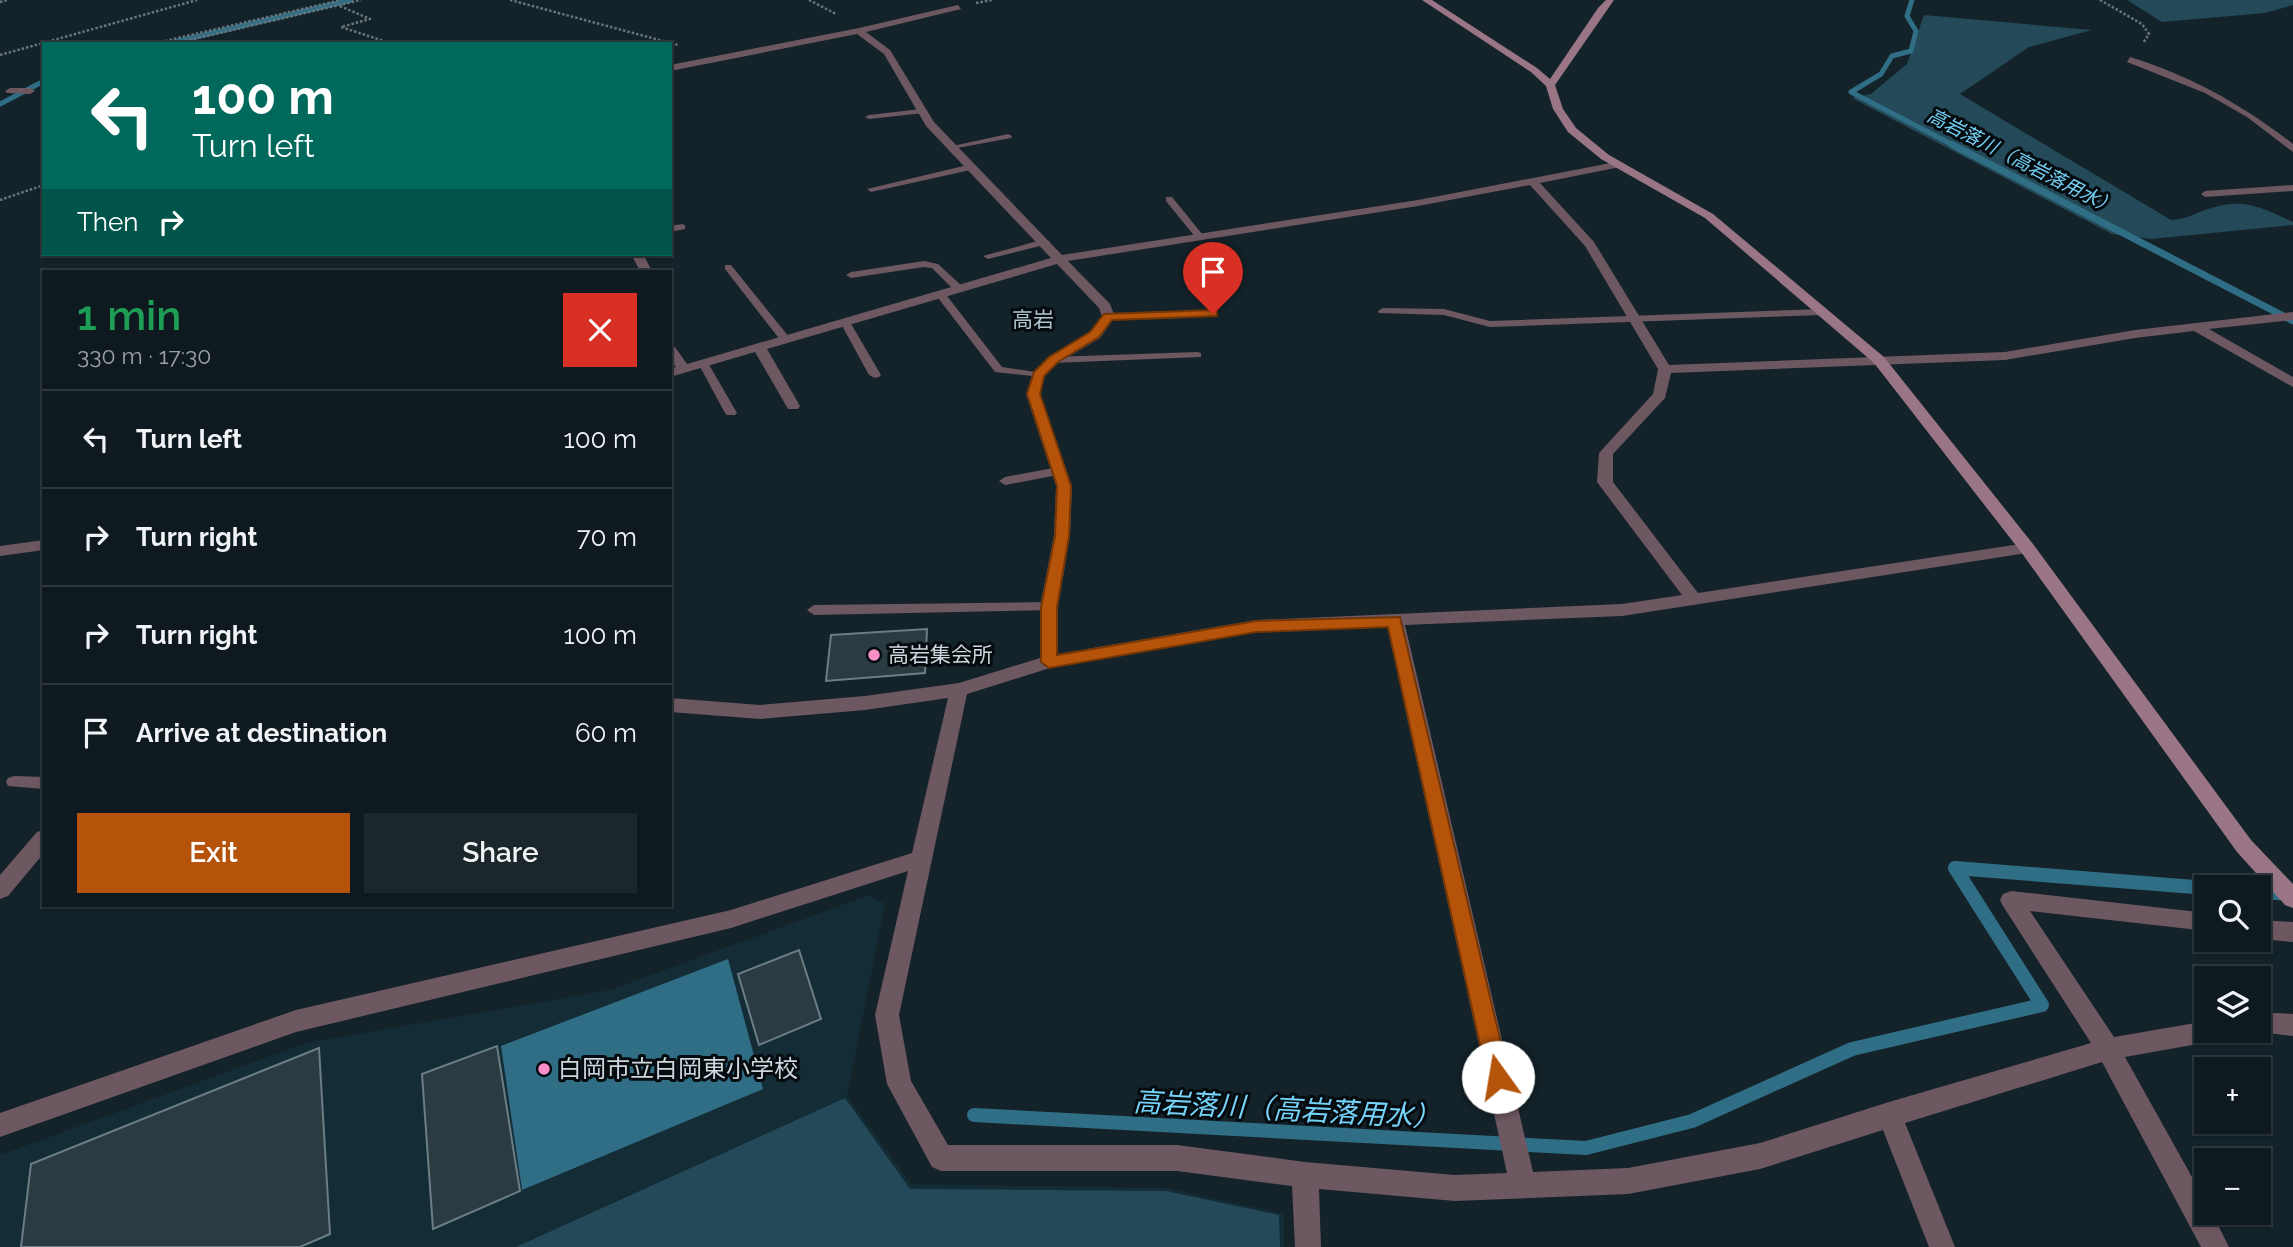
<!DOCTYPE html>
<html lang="en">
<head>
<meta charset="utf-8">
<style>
  body { margin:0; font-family:Raleway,"Noto Sans JP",sans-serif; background:#1c272c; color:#f1f3f6; height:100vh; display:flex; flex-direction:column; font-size:26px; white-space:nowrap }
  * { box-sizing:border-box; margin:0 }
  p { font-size:23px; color:#9ba1a4 }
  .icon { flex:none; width:38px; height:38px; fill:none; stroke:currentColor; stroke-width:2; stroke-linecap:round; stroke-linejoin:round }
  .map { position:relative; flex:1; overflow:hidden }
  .sheet { position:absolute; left:42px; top:270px; width:630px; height:637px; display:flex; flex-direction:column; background:#0e1a1f; border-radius:0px; box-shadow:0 2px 5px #0004,0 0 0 2px #2e383d }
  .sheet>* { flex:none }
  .guide { position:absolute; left:42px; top:42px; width:630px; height:214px; border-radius:0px; box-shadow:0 2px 5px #0004,0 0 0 2px #2e383d; background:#00695c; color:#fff; overflow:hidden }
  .fabs { position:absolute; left:2194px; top:875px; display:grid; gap:14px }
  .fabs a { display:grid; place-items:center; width:77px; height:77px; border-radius:0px; background:#0e1a1f; box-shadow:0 2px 5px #0004,0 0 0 2px #2e383d; font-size:35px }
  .pin { position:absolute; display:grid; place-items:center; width:60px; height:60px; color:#fff; margin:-72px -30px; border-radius:50% 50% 50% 0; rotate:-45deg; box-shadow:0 0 7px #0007 }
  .pin .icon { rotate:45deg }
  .me { position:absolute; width:77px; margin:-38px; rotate:347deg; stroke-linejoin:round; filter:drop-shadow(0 0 5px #0008) }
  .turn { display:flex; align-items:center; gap:24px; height:147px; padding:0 35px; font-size:32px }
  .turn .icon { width:91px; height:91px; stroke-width:2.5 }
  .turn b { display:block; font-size:49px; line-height:60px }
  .then { display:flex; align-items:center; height:66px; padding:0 35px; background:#0003; gap:14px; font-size:26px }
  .round { display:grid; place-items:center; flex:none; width:74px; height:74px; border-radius:0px; background:#1c272c }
  .headline { display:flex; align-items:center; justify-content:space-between; height:119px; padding:0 35px }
  h1 { font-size:42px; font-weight:600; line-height:52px; color:#1e9e55 }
  .cta { display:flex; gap:14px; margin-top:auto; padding:14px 35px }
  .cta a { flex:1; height:80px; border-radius:0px; background:#b45309; color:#fff; font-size:28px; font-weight:600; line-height:80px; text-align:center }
  .cta a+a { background:#1c272c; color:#f1f3f6 }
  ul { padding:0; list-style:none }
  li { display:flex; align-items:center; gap:21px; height:98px; padding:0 35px; border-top:2px solid #2e383d }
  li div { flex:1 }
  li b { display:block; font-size:26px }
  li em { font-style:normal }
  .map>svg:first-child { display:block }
</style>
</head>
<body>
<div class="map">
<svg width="2293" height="1247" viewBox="0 0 2293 1247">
  <rect width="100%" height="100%" fill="#132329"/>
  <path fill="#142c36" d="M869,895l16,9 -38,192 64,88 256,4 117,26v33h-1284v-92l306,-112 304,-53z"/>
  <path fill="#244a59" d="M2127,0h166v5l-28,8 -103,9z
    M1924,15l168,15 -63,17 -69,47 211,126c16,-1 22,-6 37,-11 36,-12 53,-2 85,13v3l-142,14 -39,-5 -260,-136 19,-4 36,-30z
    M845,1098l65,91 256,2 113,24 1,32h-764z"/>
  <path fill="#306e86" d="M728,959l35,130 -241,101 -21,-144z"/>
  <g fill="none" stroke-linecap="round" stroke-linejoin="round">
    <path stroke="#306e86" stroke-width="5" d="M1912,0l-5,16 9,15 -5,20 -19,5 -11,18 -30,18 106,55
      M166,44l185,-44
      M0,104l44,-23"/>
    <path stroke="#306e86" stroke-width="7" d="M1953,145l340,176"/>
    <path stroke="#306e86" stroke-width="14" d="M2259,892l34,2
      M974,1115l612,33 106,-27 160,-72 190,-44 -87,-137 252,20"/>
  </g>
  <path fill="#2b3b42" stroke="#6b7d85" stroke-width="2" d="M927,629l-2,44 -99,8 5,-46z
    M799,950l22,69 -62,26 -21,-71z
    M497,1046l23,145 -87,38 -11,-155z
    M319,1048l11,186 -30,13h-279l10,-83z"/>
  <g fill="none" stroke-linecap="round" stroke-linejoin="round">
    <path stroke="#68767b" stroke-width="2.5" stroke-dasharray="2.5 2" stroke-linecap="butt" d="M510,0l168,45
      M809,0l27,14
      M2100,0l42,24 7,10 -6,9
      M0,2l7,-2
      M976,3l16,-3
      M340,6l30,13 -29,8 52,17
      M152,44l189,-44
      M172,44l189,-44
      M0,55l197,-55
      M0,200l44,-15"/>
    <path fill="#6d5761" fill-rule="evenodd" d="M921,109l4,2 -1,2 -55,6 -4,-2 4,-2z
      M1008,134l4,2 -1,2 -59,11 -4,-2z
      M972,164l4,3 -1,2 -104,23 -4,-3z
      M2293,185v6l-88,6 -4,-3 4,-3z
      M1166,197h6l30,37v4h-6l-30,-37z
      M682,224l3,1v4l-15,3v-6z
      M1045,239l5,3 -2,2 -60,15 -5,-3z
      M924,261l14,3 25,23v4h-8l-23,-23 -8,-1 -73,11 -5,-3 5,-3z
      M725,265h6l58,72v4h-8l-56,-72z
      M940,291l4,1 58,75 40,6v4l-47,-5 -60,-78z
      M1383,308l61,1 46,12 333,-12 5,3 -5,3 -333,12 -46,-12 -65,-2 -1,-2z
      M1213,311l4,1v4l-108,4 -5,-3 5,-3z
      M845,319l5,3 31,53 -2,2 -4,1 -6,-3 -29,-53z
      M1197,352l4,1v4l-148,6 -5,-3 5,-3z
      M703,360l5,3 29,50 -2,2h-8l-2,-2 -27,-50z
      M1059,467l4,1 2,3 -2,3 -58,11 -6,-4 6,-4z
      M1049,602l5,2 2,3 -2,3 -240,5 -7,-5 7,-5z
      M14,776l30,1v12l-36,-3 -2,-4 2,-4z"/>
    <path fill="#6d5761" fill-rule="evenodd" d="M958,5l3,4 -95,23 24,18 44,72 128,133 356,-55 198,-38 4,1v4l-80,16 54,59 75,123 336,-13 130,-22 158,-18v8l-84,9 84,48v10l-99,-56 -59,7 -130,22 -334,13 -6,25 -52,56v28l85,111 329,-50 8,5 -8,5 -405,63 -217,9 128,547 95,-4 132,-25 129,-41 202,-59 -88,-137 -3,-6 3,-6 8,-3 196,22v18l-177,-20 84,126 93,-16v10h14l-4,8 -8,3 -84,15 82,147v9h5l17,34h-28l-99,-185 -197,61 50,124h-26l-46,-117 -123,39 -132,25 -173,7 -136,-12 2,58h-26l-3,-61 -115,-15h-236l-9,-4 -45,-83 -12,-69 33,-144 -177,57 -435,104 -296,105v-24l296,-103 435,-100 181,-57 36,-155 -83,12 -105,9 -90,-7v-14l90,7 105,-9 94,-13 81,-25v-51l14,-72 2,-49 -30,-92 7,-22 15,-15 42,-25 12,-15 -3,-9 -42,-44 -290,85 33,57 -2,3h-10l-33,-57 -85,25v-8l6,-2 -6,-7v-14l5,1 12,17 364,-106 -125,-132 -42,-72 -27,-20 -187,37v-6l189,-37zM1530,185l55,61 73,123 -5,25 -54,59 -2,29 85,113 -60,9 -366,16 -198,34v-47l12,-72 2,-49 -32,-92 5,-18 13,-13 42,-25 15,-21 -5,-13 -42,-43 350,-55zM1387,626l120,547 -52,2 -150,-13 -128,-17h-229l-37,-64 -12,-66 68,-321 83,-26 206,-36z
      M2130,57c61,19 113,48 163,87v8l-46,-35 -42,-24 -78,-31z
      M10,88h20l5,3 -5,3 -23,-1 -2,-2z
      M631,254h12l9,17h-12z
      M44,540v10l-44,6v-10z
      M44,830v23l-36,43 -8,3v-24l37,-43z
      M2259,920l34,2v20l-34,-3z
      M2259,1012l34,2v22l-42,-5h8z"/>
    <path fill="#997586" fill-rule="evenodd" d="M1422,0h10l105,68 13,11 48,-71 8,-8h8l-59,85 8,24 13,19 33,27 104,59 171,143 149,187 218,296 42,44v24l-8,-3 -48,-53 -216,-300 -147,-189 -169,-145 -104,-59 -33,-27 -15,-23 -7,-23 -15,-14z"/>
  </g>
  <path fill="#b45309" stroke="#753606" stroke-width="2" d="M1213,310l4,1v5l-105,4 -13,17 -41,25 -14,14 -4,18 31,92 -2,50 -12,71v48l199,-34 144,-4 109,460 -3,8 -8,3 -8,-3 -3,-8 -99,-450 -132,5 -207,36 -8,-6v-55l14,-71 2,-50 -30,-92 7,-22 15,-15 41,-25 14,-18z"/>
  <g fill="#fa8fc7" stroke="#050b0e" stroke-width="2.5">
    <circle cx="874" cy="655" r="7"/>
    <circle cx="544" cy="1069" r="7"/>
  </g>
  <g text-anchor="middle" stroke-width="6" stroke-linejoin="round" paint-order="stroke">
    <g font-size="19" font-style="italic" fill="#75d2f8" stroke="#050b0e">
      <text transform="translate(2022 161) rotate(27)" y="7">高岩落川（高岩落用水）</text>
    </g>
    <g font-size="21" fill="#b1c5ce" stroke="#050b0e">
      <text x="1033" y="327">高岩</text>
    </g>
    <g font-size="21" fill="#cdd7dc" stroke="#050b0e" text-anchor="start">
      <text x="888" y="662">高岩集会所</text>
    </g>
    <g font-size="24" fill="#cdd7dc" stroke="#050b0e" text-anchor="start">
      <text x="558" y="1077">白岡市立白岡東小学校</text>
    </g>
    <g font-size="28" font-style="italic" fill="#75d2f8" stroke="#050b0e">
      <text transform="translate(1287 1109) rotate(3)" y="10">高岩落川（高岩落用水）</text>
    </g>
  </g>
</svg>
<div class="fabs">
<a><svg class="icon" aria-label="search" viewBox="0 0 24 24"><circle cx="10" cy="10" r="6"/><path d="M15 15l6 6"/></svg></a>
<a><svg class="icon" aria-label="layers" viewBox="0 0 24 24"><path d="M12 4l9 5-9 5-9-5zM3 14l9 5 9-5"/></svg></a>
<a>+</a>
<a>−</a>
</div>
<div class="pin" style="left:1213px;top:314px;background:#d93025"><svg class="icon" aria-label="arrive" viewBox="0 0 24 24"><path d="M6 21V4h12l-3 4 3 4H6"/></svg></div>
<svg class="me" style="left:1498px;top:1077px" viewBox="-20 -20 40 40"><circle r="19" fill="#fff"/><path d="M0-13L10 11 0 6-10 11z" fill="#b45309"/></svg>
<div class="guide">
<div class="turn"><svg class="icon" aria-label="left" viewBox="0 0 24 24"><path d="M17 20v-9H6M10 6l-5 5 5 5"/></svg><div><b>100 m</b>Turn left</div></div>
<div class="then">Then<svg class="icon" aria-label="right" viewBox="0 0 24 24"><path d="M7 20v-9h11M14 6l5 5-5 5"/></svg></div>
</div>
<section class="sheet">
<div class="headline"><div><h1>1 min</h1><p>330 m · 17:30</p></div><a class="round" style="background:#d93025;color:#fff"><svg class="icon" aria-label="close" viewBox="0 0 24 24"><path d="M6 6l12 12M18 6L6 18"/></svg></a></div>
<ul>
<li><svg class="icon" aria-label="left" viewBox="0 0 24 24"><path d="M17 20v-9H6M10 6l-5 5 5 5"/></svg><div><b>Turn left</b></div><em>100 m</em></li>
<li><svg class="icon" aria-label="right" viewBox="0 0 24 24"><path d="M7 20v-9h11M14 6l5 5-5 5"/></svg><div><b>Turn right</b></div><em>70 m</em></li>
<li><svg class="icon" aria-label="right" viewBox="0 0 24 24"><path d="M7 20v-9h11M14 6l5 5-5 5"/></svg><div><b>Turn right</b></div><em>100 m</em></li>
<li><svg class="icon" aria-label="arrive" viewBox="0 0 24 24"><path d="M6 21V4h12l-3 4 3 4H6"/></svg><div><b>Arrive at destination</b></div><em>60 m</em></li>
</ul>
<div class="cta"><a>Exit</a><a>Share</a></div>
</section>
</div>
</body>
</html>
